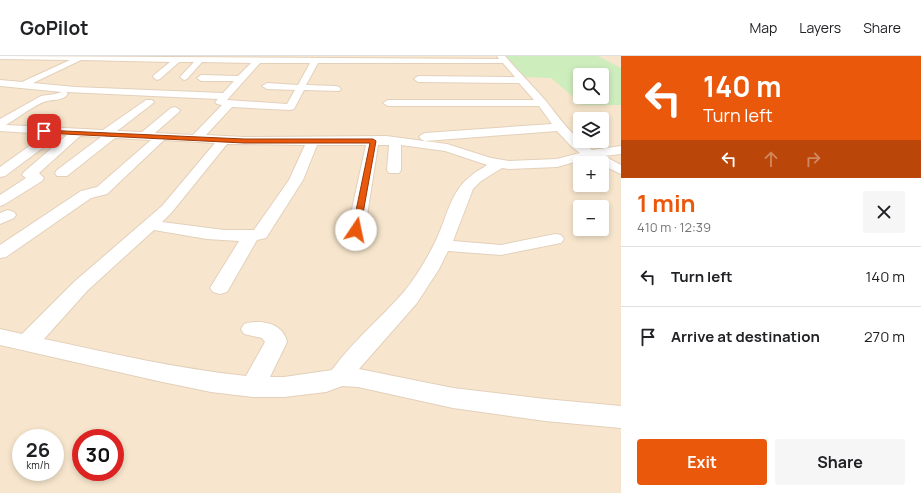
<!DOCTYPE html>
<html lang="en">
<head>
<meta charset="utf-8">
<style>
  body { margin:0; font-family:Manrope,sans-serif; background:#f6f6f6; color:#202124; height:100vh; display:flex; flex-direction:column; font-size:15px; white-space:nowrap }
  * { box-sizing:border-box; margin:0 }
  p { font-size:13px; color:#757577 }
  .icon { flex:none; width:22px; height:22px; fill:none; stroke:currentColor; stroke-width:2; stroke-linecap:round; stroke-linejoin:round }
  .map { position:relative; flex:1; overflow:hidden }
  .side { display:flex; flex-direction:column; background:#fff; width:300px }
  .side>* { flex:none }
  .top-card { background:#ea580c; color:#fff; overflow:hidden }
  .fabs { position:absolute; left:573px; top:12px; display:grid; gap:8px }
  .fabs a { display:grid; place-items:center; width:36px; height:36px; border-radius:4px; background:#fff; box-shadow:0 2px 6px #0003; font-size:20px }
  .speed { position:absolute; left:12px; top:373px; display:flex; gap:8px; font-size:20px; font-weight:700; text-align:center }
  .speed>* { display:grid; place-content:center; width:52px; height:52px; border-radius:50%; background:#fff; box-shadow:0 2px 6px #0003; line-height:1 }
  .speed small { font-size:10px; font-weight:400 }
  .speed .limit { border:6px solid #d22; background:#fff; color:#111 }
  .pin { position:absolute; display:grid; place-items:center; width:34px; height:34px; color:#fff; margin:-17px; border-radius:8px; box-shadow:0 2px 6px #0006 }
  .me { position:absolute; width:44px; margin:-22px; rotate:11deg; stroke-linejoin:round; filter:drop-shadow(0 0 3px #0008) }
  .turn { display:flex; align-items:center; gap:14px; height:84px; padding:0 16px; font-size:18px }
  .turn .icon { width:52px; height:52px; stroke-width:2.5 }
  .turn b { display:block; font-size:28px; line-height:34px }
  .lanes { display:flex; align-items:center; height:38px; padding:0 16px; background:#0003; justify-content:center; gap:20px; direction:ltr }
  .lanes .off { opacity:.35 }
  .round { display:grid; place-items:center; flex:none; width:42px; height:42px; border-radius:4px; background:#f6f6f6 }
  .overview { display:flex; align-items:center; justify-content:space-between; height:68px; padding:0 16px }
  h1 { font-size:24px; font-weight:700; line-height:30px; color:#ea580c }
  .cta { display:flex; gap:8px; margin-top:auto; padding:8px 16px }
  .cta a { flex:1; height:46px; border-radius:4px; background:#ea580c; color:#fff; font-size:16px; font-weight:700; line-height:46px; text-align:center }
  .cta a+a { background:#f6f6f6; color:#202124 }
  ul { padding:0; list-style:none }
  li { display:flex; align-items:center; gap:12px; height:60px; padding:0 16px; border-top:1px solid #e0e0e0 }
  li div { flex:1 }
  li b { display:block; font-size:15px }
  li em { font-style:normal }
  header { display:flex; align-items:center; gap:24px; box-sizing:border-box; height:56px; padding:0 20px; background:#fff; border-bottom:1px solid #e0e0e0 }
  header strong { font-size:19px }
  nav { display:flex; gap:22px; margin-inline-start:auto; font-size:14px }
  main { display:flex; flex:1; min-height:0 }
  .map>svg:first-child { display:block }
</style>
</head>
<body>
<header>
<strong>GoPilot</strong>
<nav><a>Map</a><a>Layers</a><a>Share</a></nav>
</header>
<main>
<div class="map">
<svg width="621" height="437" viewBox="0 0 621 437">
  <rect width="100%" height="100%" fill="#fef4e0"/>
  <path fill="#f7e6cd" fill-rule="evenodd" d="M0,0h621v437h-621zM580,19h22v22h-22zM580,63h22v22h-22zM580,107h22v22h-22zM580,151h22v22h-22zM21,382h34v34h-34zM81,382h34v34h-34z"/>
  <path fill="#ceedbd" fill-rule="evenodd" d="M503,0h95l23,12v37h-38l-32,-27 -31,-1zM580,19h22v22h-22z"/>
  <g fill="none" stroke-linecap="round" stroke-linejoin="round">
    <defs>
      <path id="minor" d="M0,0l499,3 -2,-3h8c13,15 27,29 40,44 16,20 26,35 47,50l29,-4v8l-17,2 17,9v9l-19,-9v-2h-4l-9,-5 -32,9 -48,2 -7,-1 -21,13 -8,8 -20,52 48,4 54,-11 6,1 3,4 -3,4 -60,12 -53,-4 -9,18 -22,34 -58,66 94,19 92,11 76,7v22l-76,-7 -92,-13 -95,-21 -16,-1 -16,6 -42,5h-31l-42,-5 -53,-11 -158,-36v-16l22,5 52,-52 88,-76 53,-63 -51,-3 -57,54 -16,4 -85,59 -6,1v-13l81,-54 16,-4 54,-47 -36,-2 -48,38h-10l-2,-3 2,-3 44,-33 -21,-1 -41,37 5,5 -2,3 -37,23 -5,2v-11l26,-17 -4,-3 2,-3 43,-37h-7l-55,41 -5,1v-10l46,-33 -46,-3v-12l41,-23 14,-2 7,-2 -62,-6v-6l22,2 48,-22 -70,-1zM81,4l89,2 -16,13 -1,2 4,3 3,-1 19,-17h15l-14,15 4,3 3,-1 15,-17 49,1 -13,13 -37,-1 -4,3 4,3h33l-11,12 -148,-6 -42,-4zM260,7h50l-12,22 -31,-2 -5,3 5,3 28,1 -8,14 -60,-4zM318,7h185l12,14 -97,-1 -4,3 4,3 101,1 15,17h-146l-5,3 5,3h151l13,18 -127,9 -4,2 -2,2 2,2 4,2 132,-10 15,16 8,6 -23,6 -48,2 -18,-3 -44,-14 -61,-8 -142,1 -38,-2 26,-28 58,3 4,-1 10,-19 35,1 2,-2 -2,-2 -3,-1 -30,-1zM66,36l152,7 -3,3 2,2 5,1 -29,30 -38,-2 24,-21 1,-2 -5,-3 -4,1 -29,24 -25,-1 35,-27 2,-2 -2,-2h-6l-43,30 -97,-5c10,-6 31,-22 41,-24 8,-2 15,0 21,-7zM227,88l78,1 -16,35 -35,50h-30l-62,-8 10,-10zM317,89h49l-21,96 3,4 6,1 6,-1 3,-4 15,-96h11l-2,25 2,3h10l2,-3v-25l44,6 42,14c-5,4 -11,6 -15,10 -21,15 -25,42 -35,63 -9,19 -21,40 -35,56 -23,26 -50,48 -70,76l-48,7h-14l17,-35c-4,-19 -26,-23 -43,-18l-3,5 3,5 18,4 3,4 -19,34c-68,-7 -135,-23 -202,-37l44,-49 66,-60 53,9 32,2 -29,47 3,4 7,2 7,-2 30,-52 9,-2 37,-58z
        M8,154l6,2 2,3 -2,3 -14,6v-11z"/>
    </defs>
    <use href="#minor" stroke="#e3d0bb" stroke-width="2"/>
    <use href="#minor" fill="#fff" fill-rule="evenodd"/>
  </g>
  <path fill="#ea580c" stroke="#983908" d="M42,74l202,9h129l3,2 -16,89 -4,3 -4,-3 18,-87h-126l-200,-10 -2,-1z"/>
</svg>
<div class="fabs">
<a><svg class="icon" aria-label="search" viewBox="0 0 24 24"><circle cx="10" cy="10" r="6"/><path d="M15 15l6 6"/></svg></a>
<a><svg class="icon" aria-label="layers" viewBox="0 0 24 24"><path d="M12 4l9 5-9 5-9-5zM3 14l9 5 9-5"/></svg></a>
<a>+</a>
<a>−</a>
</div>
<div class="speed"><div>26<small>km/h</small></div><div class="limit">30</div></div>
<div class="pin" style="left:44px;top:75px;background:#d93025"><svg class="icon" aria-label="arrive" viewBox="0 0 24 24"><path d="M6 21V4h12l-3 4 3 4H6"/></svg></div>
<svg class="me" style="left:356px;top:174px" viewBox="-20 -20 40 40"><circle r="19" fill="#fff"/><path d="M0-13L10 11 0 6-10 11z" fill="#ea580c"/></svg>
</div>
<section class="side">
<div class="top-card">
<div class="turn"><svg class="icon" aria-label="left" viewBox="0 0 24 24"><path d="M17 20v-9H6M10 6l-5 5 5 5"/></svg><div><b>140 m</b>Turn left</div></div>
<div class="lanes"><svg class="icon" aria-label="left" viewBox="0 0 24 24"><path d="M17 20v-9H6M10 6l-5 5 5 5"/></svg><svg class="icon off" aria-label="ahead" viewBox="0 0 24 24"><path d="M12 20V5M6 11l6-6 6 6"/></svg><svg class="icon off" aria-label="right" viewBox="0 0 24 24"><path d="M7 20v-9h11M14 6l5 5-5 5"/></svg></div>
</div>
<div class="overview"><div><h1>1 min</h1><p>410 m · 12:39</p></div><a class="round"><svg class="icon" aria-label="close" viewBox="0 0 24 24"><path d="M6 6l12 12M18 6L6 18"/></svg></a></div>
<ul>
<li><svg class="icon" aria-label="left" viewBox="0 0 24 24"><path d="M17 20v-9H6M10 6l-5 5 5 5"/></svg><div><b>Turn left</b></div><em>140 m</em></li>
<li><svg class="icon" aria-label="arrive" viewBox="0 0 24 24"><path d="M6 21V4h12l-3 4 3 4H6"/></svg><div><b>Arrive at destination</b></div><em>270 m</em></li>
</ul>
<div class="cta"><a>Exit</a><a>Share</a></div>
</section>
</main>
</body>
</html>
